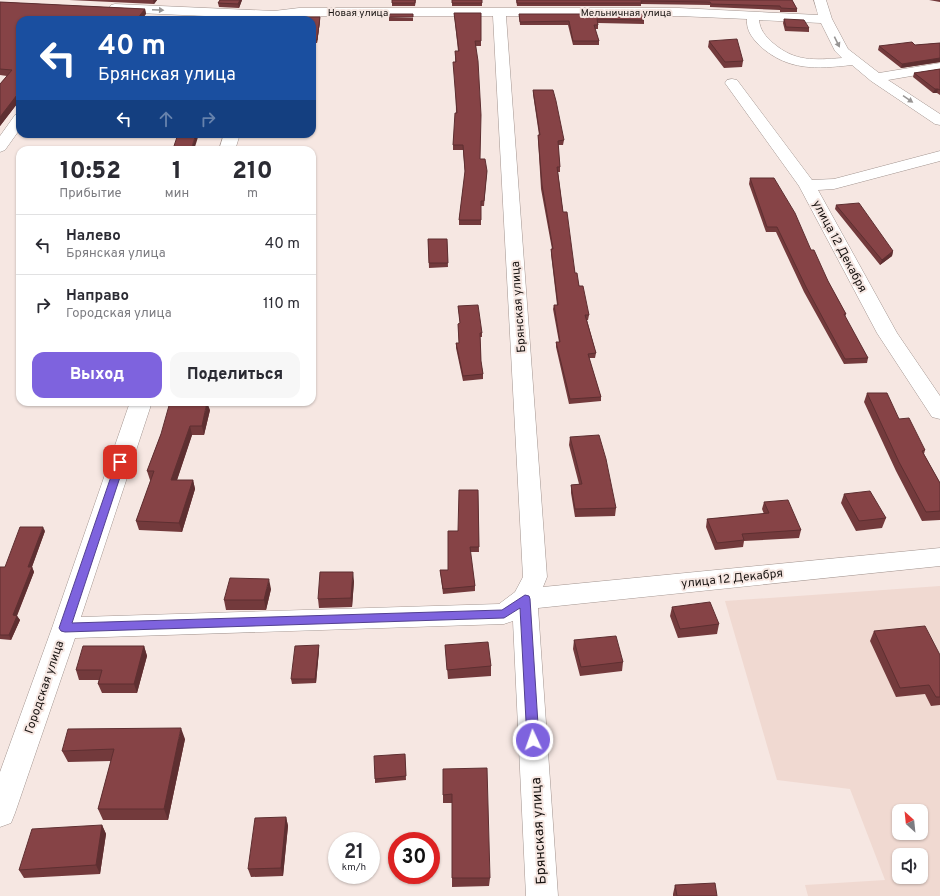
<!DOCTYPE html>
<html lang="ru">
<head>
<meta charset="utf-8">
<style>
  body { margin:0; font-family:Overpass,sans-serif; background:#f7f7f7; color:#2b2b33; height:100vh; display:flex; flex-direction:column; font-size:15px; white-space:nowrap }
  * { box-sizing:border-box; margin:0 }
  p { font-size:13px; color:#7c7c81 }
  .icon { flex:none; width:22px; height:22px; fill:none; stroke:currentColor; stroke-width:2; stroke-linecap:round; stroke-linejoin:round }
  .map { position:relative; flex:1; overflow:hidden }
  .drawer { position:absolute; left:16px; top:146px; width:300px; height:260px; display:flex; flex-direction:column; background:#fff; border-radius:12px; box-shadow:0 1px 3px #0004 }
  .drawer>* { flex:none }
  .guide { position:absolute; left:16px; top:16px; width:300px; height:122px; border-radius:12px; box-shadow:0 1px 3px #0004; background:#1a4fa0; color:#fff; overflow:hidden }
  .needle { width:26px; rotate:333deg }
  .fabs { position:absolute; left:892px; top:804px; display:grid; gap:8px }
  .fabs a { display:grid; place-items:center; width:36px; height:36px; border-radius:8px; background:#fff; box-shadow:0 1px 3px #0004; font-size:20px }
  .speed { position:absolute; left:328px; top:832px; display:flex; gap:8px; font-size:20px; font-weight:700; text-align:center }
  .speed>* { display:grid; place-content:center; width:52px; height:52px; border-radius:50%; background:#fff; box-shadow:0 1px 3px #0004; line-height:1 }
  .speed small { font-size:10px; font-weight:400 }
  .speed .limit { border:6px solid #d22; background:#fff; color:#111 }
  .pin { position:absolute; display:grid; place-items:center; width:34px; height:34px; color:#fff; margin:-17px; border-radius:8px; box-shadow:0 2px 6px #0006 }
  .me { position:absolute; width:44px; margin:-22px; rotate:357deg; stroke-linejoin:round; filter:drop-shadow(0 0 3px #0008) }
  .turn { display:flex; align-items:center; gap:14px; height:84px; padding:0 16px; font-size:18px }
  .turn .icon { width:52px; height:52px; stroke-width:2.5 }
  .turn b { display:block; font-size:28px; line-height:34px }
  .lanes { display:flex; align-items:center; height:38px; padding:0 16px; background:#0003; justify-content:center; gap:20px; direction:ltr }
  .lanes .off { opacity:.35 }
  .eta { display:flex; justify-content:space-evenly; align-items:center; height:68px; text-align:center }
  .eta b { font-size:24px; font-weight:800; line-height:28px }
  .primary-button { display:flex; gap:8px; margin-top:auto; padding:8px 16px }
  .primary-button a { flex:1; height:46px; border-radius:12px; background:#7e63de; color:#fff; font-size:16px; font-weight:800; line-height:46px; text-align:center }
  .primary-button a+a { background:#f7f7f7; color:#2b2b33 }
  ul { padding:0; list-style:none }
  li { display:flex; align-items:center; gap:12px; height:60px; padding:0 16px; border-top:1px solid #e1e1e2 }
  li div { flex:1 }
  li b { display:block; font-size:15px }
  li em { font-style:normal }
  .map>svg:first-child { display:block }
</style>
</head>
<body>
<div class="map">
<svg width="940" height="896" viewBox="0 0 940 896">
  <rect width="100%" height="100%" fill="#f6e7e2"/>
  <path fill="#f0d9d1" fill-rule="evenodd" d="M940,586v310h-132l-3,-11 80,-5 -35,-91 -73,-9 -52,-179zM899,811h22v22h-22zM899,855h22v22h-22z"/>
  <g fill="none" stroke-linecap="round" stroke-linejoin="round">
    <defs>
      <path id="minor" d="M814,0h12l6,19 16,30 31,24 61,-10v8l-52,9 52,34v11l-5,-1 -64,-43 -19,-16c-36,4 -64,6 -92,-19 -8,-8 -14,-16 -13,-27l-68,-3h-173l41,561 -4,10 397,-39v18l-402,42 20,288h-32l-13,-275 -9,3 -429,14 -60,175 -4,10 -11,4v-55l52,-144 78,-226h22l-71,215 418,-13 16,-12 8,-15 -30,-561h-194l-25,3 -159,-7 -4,-1 -2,-3 2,-3 4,-1 159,7 25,-3h380l139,7zM759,20l62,3 14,28 7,7c-28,2 -47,4 -69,-15 -8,-7 -13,-13 -14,-23z
        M732,79l5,1 75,100 22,-1 106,-28v10l-106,28 -16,1 79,143 43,63v23l-8,-2 -55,-84 -78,-147 -74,-103 2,-3z
        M20,114v15l-15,21 -5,2v-16l15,-21z
        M224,134h16l-5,16h-16z"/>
    </defs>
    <use href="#minor" stroke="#a2948f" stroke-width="1"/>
    <use href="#minor" fill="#fff" fill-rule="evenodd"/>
  </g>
  <path fill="#733a3c" d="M69,0h88l-3,4z
    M220,0h22l-3,8 -20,-1 -1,-4z
    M392,0h24l-1,6h-23z
    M452,0h30v6h-30z
    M516,0h276l5,9v3h-17v-2l-70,-3v-2l-69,-1v2h-124z
    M929,0h11v2z
    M0,2l145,7 1,5 -126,6v80l-20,26v-42l7,-8 -7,-1z
    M454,13h27v33h-5l4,113 7,12 -3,35h-3v19h-22v-5l6,-47 -2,-23h-10v-5l3,-32 -1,-62h3z
    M519,14l125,6v4l-46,-1v6h-3l4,12v4h-26l-5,-20h-48z
    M320,17v4l-3,22h-5v-23z
    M389,17l24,1v3h-24z
    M784,19l25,9v4l-24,-1 -2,-8z
    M709,41l34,20 -1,6 -18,1 -16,-21z
    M940,43v19l-39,6 -23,-18 1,-4 36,-1z
    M940,69v26l-3,-2h-4l-20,-16 1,-4z
    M533,90l31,50 -1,5h-5l2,22v5h-2l5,40 12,61 14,42 -1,5h-1l9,33 -1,5h-6l12,39v4l-32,3 -13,-57v-5h3l-6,-33 1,-4h3l-6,-51v-5h1l-11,-60 -3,-50v-4h1l-6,-41z
    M750,178l61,72 35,64 -1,3 23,41 -1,5 -23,1 -40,-72 -28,-60h-10l-17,-48z
    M836,205l57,46 -1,5 -12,9 -45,-56z
    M428,239h19l1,28 -19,1z
    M458,306l24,27v4h-2l1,24 2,13v5l-20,2 -7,-33v-5h3l-1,-19 2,-1z
    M867,393l32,26 26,31 -1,4 16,29v37l-18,1 -26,-50 -32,-69z
    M210,410l-6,25h-12l-15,45h16l2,9 -13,43 -43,-2 -3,-9 15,-41h-1l-3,-9 14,-37z
    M570,437l46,71 -1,8 -40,1 -4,-24v-8l8,-1 -10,-39z
    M478,490l1,62h-9l5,34v5l-32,3 -3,-24h8l10,-39z
    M844,494l42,24 -4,10 -26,3 -15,-28z
    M764,502l37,28 -2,8 -55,3 -1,6 -28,3 -9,-23 1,-8 57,-5 -2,-5z
    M45,531l-13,36 2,5 -17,44 3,4 -9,20 -11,-1v-72h5z
    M354,581l-2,26 -33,1 -1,-9z
    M271,589l-5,21h-40l-2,-10z
    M672,607l47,17 -2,10 -39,4 -8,-22z
    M874,631l66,24v50l-9,1 -6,-12 -29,3 -26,-56z
    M574,640l49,22 -1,9 -42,5 -7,-27z
    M445,645l46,21v10l-43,3z
    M144,646l3,10 -10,37h-35l-4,-9 1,-4h-20l-3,-10z
    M319,650l-3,33 -24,1 -1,-5z
    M185,739l-17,81h-65l-5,-11 13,-48 -43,1 -6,-11z
    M405,754l1,26 -31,3v-4z
    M443,769l47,109 -1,8 -37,1v-84h-9z
    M286,817l2,9 -5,50 -32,1 -3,-8z
    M102,825l4,9 -6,40 -76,4 -5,-8z
    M675,885l42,11h-44v-2z"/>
  <path fill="#5e2f31" d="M153,0h4l-3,4z
    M240,0h2l-3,8 -1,-4z
    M145,9l1,5 -4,6h-6z
    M320,17v4l-3,22v-3z
    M940,58v4l-39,6 1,-4z
    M935,89h3l-1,4h-4z
    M20,91v9l-20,26v-9z
    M196,134h3l-5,16h-3z
    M893,251l-1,5 -12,9 2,-5z
    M207,402l3,8 -6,25 -2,-9z
    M190,426l2,9 -18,54 -3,-9z
    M193,480l2,9 -13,43 -3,-9z
    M43,527l2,4 -15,41 -2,-5z
    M32,567l2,5 -19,48 -2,-5z
    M353,572l1,9 -2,26 -1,-9z
    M269,579l2,10 -5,21 -2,-10z
    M17,616l3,4 -9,20 -2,-5z
    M319,645v5l-3,33 -1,-4z
    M144,646l3,10 -10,37 -3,-9z
    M181,728l4,11 -17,81 -4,-11z
    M286,817l2,9 -5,50 -2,-8z
    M102,825l4,9 -6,40 -4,-9z"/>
  <path fill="#864346" stroke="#5e2f31" d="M220,0h20l-2,4 -20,-1z
    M392,0h23v3h-23z
    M452,0h30v3h-30z
    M517,0h275l5,9 -16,-1 -1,-2 -69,-2 -1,-2 -69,-1 1,2h-125z
    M0,2l145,7 -9,11h-116v71l-20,26v-33l12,-14 -12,-1z
    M454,13h27v28h-6l3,20 3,54 -1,44h5l2,12 -3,30h-3v19h-22l6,-49 -2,-26h-10l2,-32h2l-4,-51h3l-1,-11h4z
    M390,14h23v3h-24z
    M519,14h124l1,6 -47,-1 1,6h-4l5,16h-26l-4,-20 -49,1z
    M298,17h22l-3,23h-5v-20h-15z
    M784,19l20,1 5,8 -23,-1z
    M737,39l6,22 -18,1 -16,-21z
    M912,42l3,3 25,-2v15l-38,6 -23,-18z
    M940,69v21l-2,-1h-3l-21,-16z
    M533,90h20l3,11 8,39 -6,1 2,26h-3l6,45h4l8,61h2l2,13h4l6,29h-4l11,38 -8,1 13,43 -31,2 -14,-57h4l-6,-37h4l-7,-56h2l-11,-64 -4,-50h2z
    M178,134h18l-5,16h-17v-1h-1z
    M750,178h24l21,35 16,37h3l14,31 18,33h-2l24,44 -23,1 -39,-72 -29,-60h-10z
    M859,203l34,48 -11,9 -46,-55z
    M428,239h19l1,24h-19z
    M478,305l4,28h-2l1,28 2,13 -20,2 -7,-33h3l-1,-19 2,-1 -2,-17z
    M867,393h20l12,26 10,-1 16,32 -3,1 18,32v28l-14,1 -27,-50z
    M170,402h37l-5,24h-12l-19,54h22l-14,43 -43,-2 18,-50h-7l14,-37z
    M599,435l7,24 10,49 -41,1 -4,-24 11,-1 -12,-47z
    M459,490h19l1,57h-9l5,39 -32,3 -3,-19h8v-39h10z
    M870,491l16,27 -27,3 -15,-27z
    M788,500l13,30 -59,4 2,6 -27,3 -10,-24 62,-6 -5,-11z
    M20,527h23l-15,40h4l-19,48 4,1 -8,19h-9v-68h5z
    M320,572h33l-2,26 -33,1z
    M230,578l39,1 -5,21h-40z
    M710,602l9,22 -39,5 -8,-22z
    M925,626l15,29v42h-4l-7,-12 -29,3 -26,-57z
    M616,636l7,26 -42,5 -7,-27z
    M488,642l3,24 -44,4 -2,-25z
    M319,645l-4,34h-24l4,-33z
    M83,646h61l-10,38h-36l4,-14h-26z
    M181,728l-17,81h-66l16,-60 -52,2 6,-22z
    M405,754l1,22 -31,3 -1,-23z
    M487,768l3,110h-38v-84l-9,1v-26z
    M286,817l-5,51 -33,1 7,-51z
    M102,825l-6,40 -77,5 13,-41z
    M715,883l2,13h-40l-2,-11z"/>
  <defs><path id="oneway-solid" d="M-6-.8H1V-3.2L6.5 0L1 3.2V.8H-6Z"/></defs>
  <g fill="#989594">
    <use href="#oneway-solid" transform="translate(158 10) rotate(2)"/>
    <use href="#oneway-solid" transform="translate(837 42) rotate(64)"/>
    <use href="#oneway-solid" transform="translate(908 99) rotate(34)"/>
  </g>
  <path fill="#7e63de" stroke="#524090" d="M120,459l5,3 -53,161 430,-13 23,-15 4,1 1,3 9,141 -2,3 -4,2 -4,-2 -2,-3 -7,-132 -16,10 -439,14 -4,-1 -2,-3 57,-166z"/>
  <g text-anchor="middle" stroke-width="4" stroke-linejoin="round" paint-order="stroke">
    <g font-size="10" fill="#191412" stroke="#f6e7e2">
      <text x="358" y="16">Новая улица</text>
      <text x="626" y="16">Мельничная улица</text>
    </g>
    <g font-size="12" fill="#191412" stroke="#f6e7e2">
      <text transform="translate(840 246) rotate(62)" y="4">улица 12 Декабря</text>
      <text transform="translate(518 307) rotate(-94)" y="4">Брянская улица</text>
      <text transform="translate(732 578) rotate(-6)" y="4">улица 12 Декабря</text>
      <text transform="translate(44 687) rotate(-71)" y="4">Городская улица</text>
    </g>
    <g font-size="14" fill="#191412" stroke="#f6e7e2">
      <text transform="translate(538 831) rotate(-93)" y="5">Брянская улица</text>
    </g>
  </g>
</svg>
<div class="fabs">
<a><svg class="needle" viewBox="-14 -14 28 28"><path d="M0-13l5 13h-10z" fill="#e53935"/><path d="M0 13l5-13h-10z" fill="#7c7c81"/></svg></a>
<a><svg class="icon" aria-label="sound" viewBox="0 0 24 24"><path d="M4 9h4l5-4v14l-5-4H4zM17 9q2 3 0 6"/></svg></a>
</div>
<div class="speed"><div>21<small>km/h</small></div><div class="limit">30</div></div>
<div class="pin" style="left:120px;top:462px;background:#d93025"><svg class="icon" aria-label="arrive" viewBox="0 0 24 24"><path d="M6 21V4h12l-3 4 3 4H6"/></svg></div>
<svg class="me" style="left:533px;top:740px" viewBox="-20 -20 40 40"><circle r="17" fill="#7e63de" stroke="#fff" stroke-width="3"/><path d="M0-11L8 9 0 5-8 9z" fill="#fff"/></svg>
<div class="guide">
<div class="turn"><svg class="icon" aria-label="left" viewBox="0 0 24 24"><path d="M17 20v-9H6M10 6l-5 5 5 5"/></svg><div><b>40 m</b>Брянская улица</div></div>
<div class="lanes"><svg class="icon" aria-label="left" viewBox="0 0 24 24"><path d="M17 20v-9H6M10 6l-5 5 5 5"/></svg><svg class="icon off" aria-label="ahead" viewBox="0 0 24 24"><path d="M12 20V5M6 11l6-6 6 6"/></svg><svg class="icon off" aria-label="right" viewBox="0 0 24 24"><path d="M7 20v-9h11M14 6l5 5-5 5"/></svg></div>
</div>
<section class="drawer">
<div class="eta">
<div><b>10:52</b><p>Прибытие</p></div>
<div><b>1</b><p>мин</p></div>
<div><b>210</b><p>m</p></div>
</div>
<ul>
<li><svg class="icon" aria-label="left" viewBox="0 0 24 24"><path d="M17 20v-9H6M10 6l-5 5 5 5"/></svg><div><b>Налево</b><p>Брянская улица</p></div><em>40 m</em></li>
<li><svg class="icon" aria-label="right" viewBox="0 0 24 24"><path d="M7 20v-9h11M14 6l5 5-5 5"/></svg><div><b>Направо</b><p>Городская улица</p></div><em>110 m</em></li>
</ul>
<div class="primary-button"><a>Выход</a><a>Поделиться</a></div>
</section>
</div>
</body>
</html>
